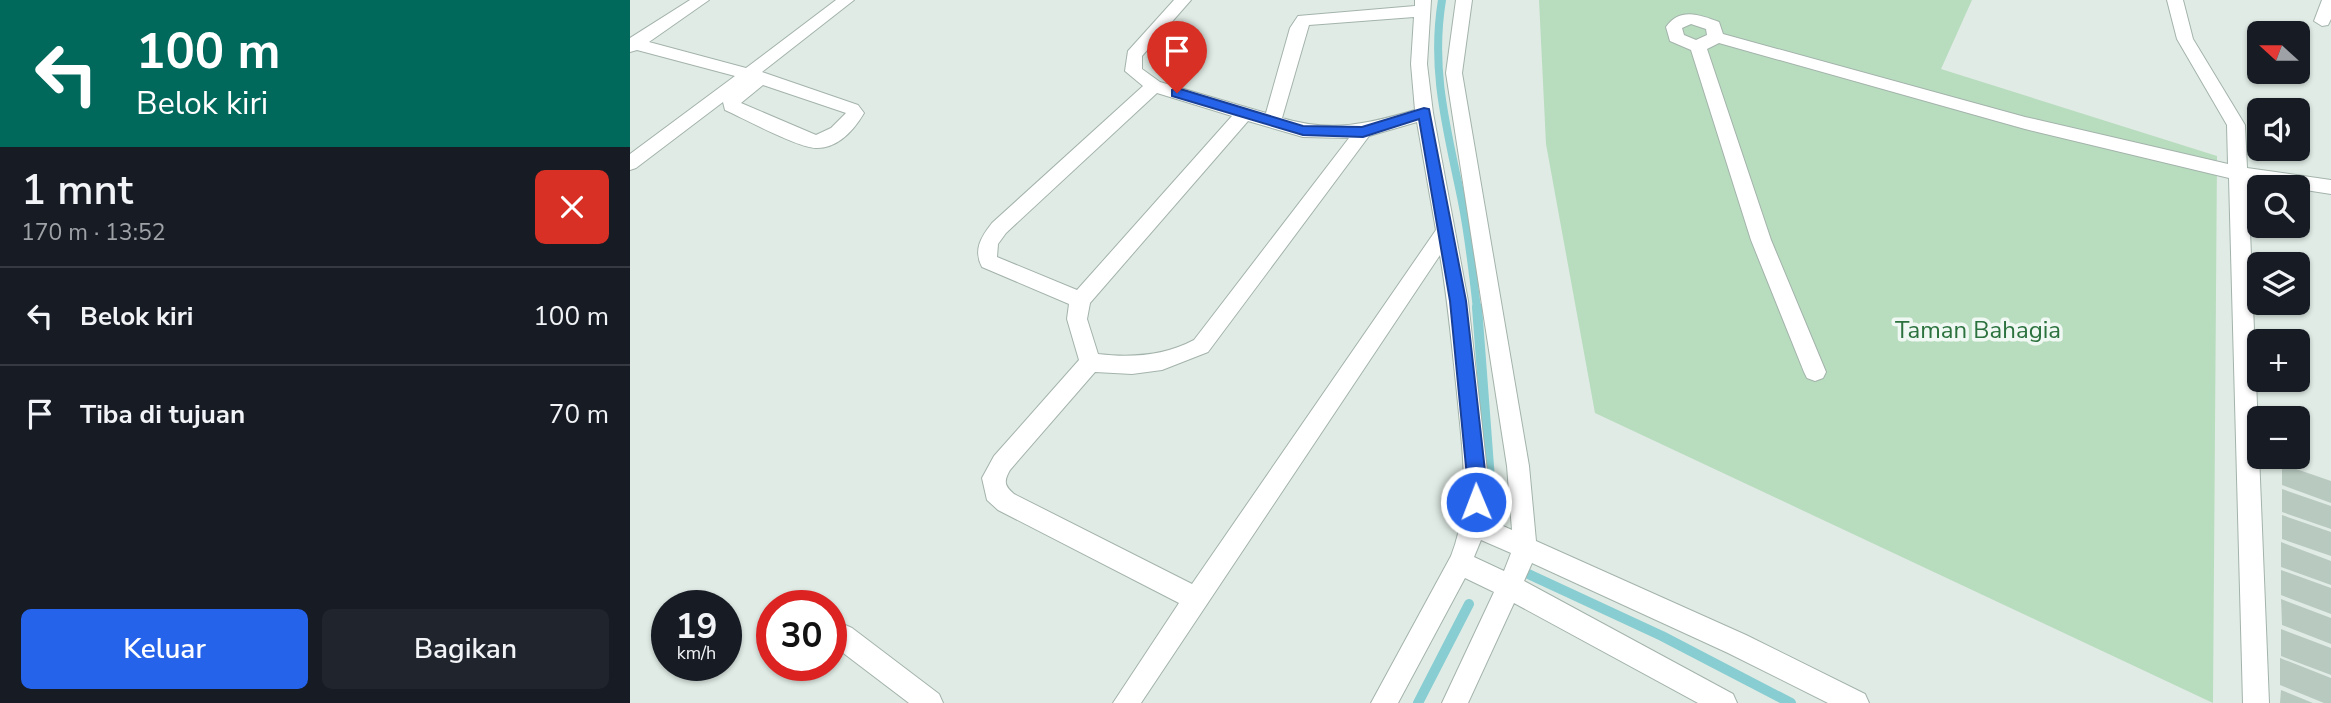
<!DOCTYPE html>
<html lang="id">
<head>
<meta charset="utf-8">
<style>
  body { margin:0; font-family:"Nunito Sans",sans-serif; background:#20242c; color:#f1f3f6; height:100vh; display:flex; flex-direction:column; font-size:26px; white-space:nowrap }
  * { box-sizing:border-box; margin:0 }
  p { font-size:23px; color:#9ea1a6 }
  .icon { flex:none; width:38px; height:38px; fill:none; stroke:currentColor; stroke-width:2; stroke-linecap:round; stroke-linejoin:round }
  .map { position:relative; flex:1; overflow:hidden }
  .panel { display:flex; flex-direction:column; background:#171b24; width:630px }
  .panel>* { flex:none }
  .top-card { background:#00695c; color:#fff; overflow:hidden }
  .needle { width:46px; rotate:291deg }
  .buttons { position:absolute; left:1617px; top:21px; display:grid; gap:14px }
  .buttons a { display:grid; place-items:center; width:63px; height:63px; border-radius:10px; background:#171b24; box-shadow:0 2px 5px #0004; font-size:35px }
  .speed { position:absolute; left:21px; top:590px; display:flex; gap:14px; font-size:35px; font-weight:700; text-align:center }
  .speed>* { display:grid; place-content:center; width:91px; height:91px; border-radius:50%; background:#171b24; box-shadow:0 2px 5px #0004; line-height:1 }
  .speed small { font-size:18px; font-weight:400 }
  .speed .limit { border:10px solid #d22; background:#fff; color:#111 }
  .pin { position:absolute; display:grid; place-items:center; width:60px; height:60px; color:#fff; margin:-72px -30px; border-radius:50% 50% 50% 0; rotate:-45deg; box-shadow:0 0 7px #0007 }
  .pin .icon { rotate:45deg }
  .me { position:absolute; width:77px; margin:-38px; rotate:359deg; stroke-linejoin:round; filter:drop-shadow(0 0 5px #0008) }
  .turn { display:flex; align-items:center; gap:24px; height:147px; padding:0 21px; font-size:32px }
  .turn .icon { width:91px; height:91px; stroke-width:2.5 }
  .turn b { display:block; font-size:49px; line-height:60px }
  .round { display:grid; place-items:center; flex:none; width:74px; height:74px; border-radius:10px; background:#20242c }
  .head { display:flex; align-items:center; justify-content:space-between; height:119px; padding:0 21px }
  h1 { font-size:42px; font-weight:600; line-height:52px }
  .primary-button { display:flex; gap:14px; margin-top:auto; padding:14px 21px }
  .primary-button a { flex:1; height:80px; border-radius:10px; background:#2563eb; color:#fff; font-size:28px; font-weight:600; line-height:80px; text-align:center }
  .primary-button a+a { background:#20242c; color:#f1f3f6 }
  ul { padding:0; list-style:none }
  li { display:flex; align-items:center; gap:21px; height:98px; padding:0 21px; border-top:2px solid #363941 }
  li div { flex:1 }
  li b { display:block; font-size:26px }
  li em { font-style:normal }
  main { display:flex; flex:1; min-height:0 }
  .map>svg:first-child { display:block }
</style>
</head>
<body>
<main>
<section class="panel">
<div class="top-card">
<div class="turn"><svg class="icon" aria-label="left" viewBox="0 0 24 24"><path d="M17 20v-9H6M10 6l-5 5 5 5"/></svg><div><b>100 m</b>Belok kiri</div></div>
</div>
<div class="head"><div><h1>1 mnt</h1><p>170 m · 13:52</p></div><a class="round" style="background:#d93025;color:#fff"><svg class="icon" aria-label="close" viewBox="0 0 24 24"><path d="M6 6l12 12M18 6L6 18"/></svg></a></div>
<ul>
<li><svg class="icon" aria-label="left" viewBox="0 0 24 24"><path d="M17 20v-9H6M10 6l-5 5 5 5"/></svg><div><b>Belok kiri</b></div><em>100 m</em></li>
<li><svg class="icon" aria-label="arrive" viewBox="0 0 24 24"><path d="M6 21V4h12l-3 4 3 4H6"/></svg><div><b>Tiba di tujuan</b></div><em>70 m</em></li>
</ul>
<div class="primary-button"><a>Keluar</a><a>Bagikan</a></div>
</section>
<div class="map">
<svg width="1701" height="703" viewBox="0 0 1701 703">
  <rect width="100%" height="100%" fill="#e0ebe5"/>
  <path fill="#b8dcbe" d="M909,0h433l-31,69 276,87 -4,547 -618,-290 -49,-269z"/>
  <g fill="none" stroke-linecap="round" stroke-linejoin="round">
    <path stroke="#87cdd1" stroke-width="8" d="M812,0c-12,72 6,132 20,202 7,35 11,71 15,107"/>
    <path stroke="#87cdd1" stroke-width="10" d="M847,307l14,186
      M894,572l138,64 129,67
      M788,703l51,-99"/>
  </g>
  <path fill="#b8c9c0" d="M1652,464l49,17v22l-49,-18z
    M1652,489l49,17v23l-49,-17z
    M1652,515l49,17v24l-49,-17z
    M1651,542l50,19v24l-50,-18z
    M1651,570l50,18v26l-50,-19z
    M1651,599l50,19v26l-49,-19z
    M1651,629l50,19v27l-50,-19z
    M1650,658l51,20v25h-7l-44,-18z
    M1651,690l32,13h-33z"/>
  <g fill="none" stroke-linecap="round" stroke-linejoin="round">
    <defs>
      <path id="minor" d="M60,0h19l-60,42 97,26 90,-68h18l-92,72 96,33 6,8c-10,17 -26,35 -47,35 -17,1 -74,-30 -92,-38l-2,-8 -87,66 -6,2v-16l105,-78 -98,-26 -7,2v-14zM133,85l83,28 -15,15 -15,7 -75,-32z
        M544,0h17l-49,56v13l18,13 106,31 24,-85 8,-12 117,-10v-6h16l-4,64 6,49 35,188 19,170 -2,47 27,12 -5,-64 -61,-393 10,-73h16l-10,73 67,393 7,75 210,94 119,59 4,9h-41l-100,-50 -196,-90 -8,18 209,113 4,9h-39l-184,-100 -46,100h-26l52,-111 -29,-14 -67,125h-27l80,-147c21,-53 11,-108 6,-163 -5,-46 -9,-92 -17,-138l-299,448h-28l66,-100 -181,-93 -11,-10 -5,-22 12,-22 85,-96 -12,-41 2,-15 -87,-37c-9,-17 -1,-30 10,-44l151,-137 -18,-15 3,-20zM784,17l-3,47 4,46c-48,14 -83,23 -133,8l27,-93zM527,93l75,23 -155,174 -80,-33 1,-13 8,-11zM618,121l55,16 46,1 -155,202c-30,16 -63,18 -96,14l-11,-35 3,-16zM787,122l19,108 -244,354 -178,-90c-9,-8 -11,-12 -4,-24l85,-98 37,2 30,-4 46,-18 161,-216zM851,540l30,13 -7,18 -30,-14z
        M1537,0h16l10,39 52,86 2,43 84,12v14l-83,-13 21,522h-26l-14,-525 -204,-49 -306,-86 -12,6 64,191 55,132 -3,6 -8,3 -8,-3 -3,-6 -53,-132 -60,-190 -21,-9 -4,-14c14,-20 34,-12 53,-5l4,12 302,83 203,47 -1,-39 -50,-86zM1061,24l15,5 1,6 -11,5 -12,-5 -2,-7z
        M1692,0h9v19l-3,6 -6,1 -8,-5z
        M213,624l9,4 87,66 4,9h-34l-75,-57 -3,-7 3,-11z"/>
    </defs>
    <use href="#minor" stroke="#a3b3ab" stroke-width="2"/>
    <use href="#minor" fill="#fff" fill-rule="evenodd"/>
  </g>
  <path fill="#2563eb" stroke="#184099" stroke-width="2" d="M547,88l126,38 59,1 62,-19 5,1 37,192 19,170v31l-3,6 -6,2 -6,-2 -20,-207 -31,-182 -56,18 -60,-2 -131,-39v-6z"/>
  <g text-anchor="middle" stroke-width="7" stroke-linejoin="round" paint-order="stroke">
    <g font-size="24" fill="#2b723e" stroke="#f0f8f3">
      <text x="1348" y="338">Taman Bahagia</text>
    </g>
  </g>
</svg>
<div class="buttons">
<a><svg class="needle" viewBox="-14 -14 28 28"><path d="M0-13l5 13h-10z" fill="#e53935"/><path d="M0 13l5-13h-10z" fill="#9ea1a6"/></svg></a>
<a><svg class="icon" aria-label="sound" viewBox="0 0 24 24"><path d="M4 9h4l5-4v14l-5-4H4zM17 9q2 3 0 6"/></svg></a>
<a><svg class="icon" aria-label="search" viewBox="0 0 24 24"><circle cx="10" cy="10" r="6"/><path d="M15 15l6 6"/></svg></a>
<a><svg class="icon" aria-label="layers" viewBox="0 0 24 24"><path d="M12 4l9 5-9 5-9-5zM3 14l9 5 9-5"/></svg></a>
<a>+</a>
<a>−</a>
</div>
<div class="speed"><div>19<small>km/h</small></div><div class="limit">30</div></div>
<div class="pin" style="left:547px;top:93px;background:#d93025"><svg class="icon" aria-label="arrive" viewBox="0 0 24 24"><path d="M6 21V4h12l-3 4 3 4H6"/></svg></div>
<svg class="me" style="left:846px;top:502px" viewBox="-20 -20 40 40"><circle r="17" fill="#2563eb" stroke="#fff" stroke-width="3"/><path d="M0-11L8 9 0 5-8 9z" fill="#fff"/></svg>
</div>
</main>
</body>
</html>
